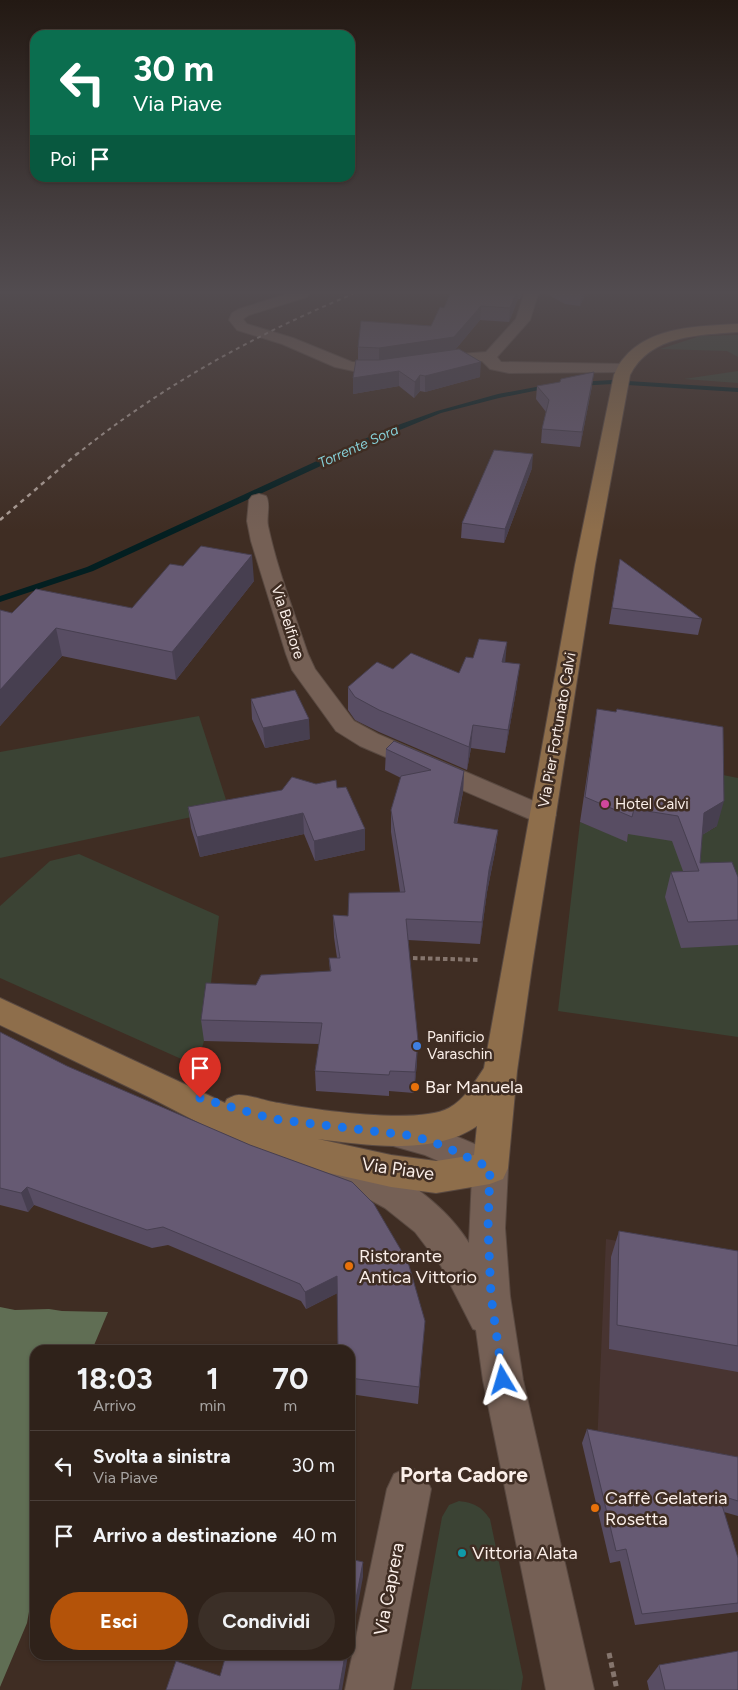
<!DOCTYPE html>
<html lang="it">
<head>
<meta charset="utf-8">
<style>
  body { margin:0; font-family:Figtree,sans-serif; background:#3b2f27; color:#f1f3f6; height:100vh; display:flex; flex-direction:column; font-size:19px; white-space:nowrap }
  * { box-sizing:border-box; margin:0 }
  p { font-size:16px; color:#a7a4a2 }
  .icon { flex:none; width:28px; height:28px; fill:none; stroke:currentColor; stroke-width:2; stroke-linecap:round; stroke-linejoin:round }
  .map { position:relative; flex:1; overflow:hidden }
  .drawer { position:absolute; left:30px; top:1345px; width:325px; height:315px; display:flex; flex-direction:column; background:#2f221a; border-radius:15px; box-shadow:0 1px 4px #0004,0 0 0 1px #4a3f39 }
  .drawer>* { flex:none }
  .hud { position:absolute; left:30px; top:30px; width:325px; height:152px; border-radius:15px; box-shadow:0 1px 4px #0004,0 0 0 1px #4a3f39; background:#0b6e4f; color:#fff; overflow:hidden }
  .pin { position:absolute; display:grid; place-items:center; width:42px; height:42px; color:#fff; margin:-51px -21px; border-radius:50% 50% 50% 0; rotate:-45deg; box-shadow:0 0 5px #0007 }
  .pin .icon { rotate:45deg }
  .me { position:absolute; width:55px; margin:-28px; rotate:353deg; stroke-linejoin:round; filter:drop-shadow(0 0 4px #0008) }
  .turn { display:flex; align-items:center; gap:18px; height:105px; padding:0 20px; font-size:22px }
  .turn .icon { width:65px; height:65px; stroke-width:2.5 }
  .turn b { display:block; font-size:35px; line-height:42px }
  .then { display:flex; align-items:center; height:48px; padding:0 20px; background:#0003; gap:10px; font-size:19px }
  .eta { display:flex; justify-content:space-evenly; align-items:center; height:85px; text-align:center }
  .eta b { font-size:30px; font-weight:700; line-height:35px }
  .button { display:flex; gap:10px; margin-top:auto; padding:10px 20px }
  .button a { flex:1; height:58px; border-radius:30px; background:#b45309; color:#fff; font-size:20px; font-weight:700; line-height:58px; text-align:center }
  .button a+a { background:#3b2f27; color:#f1f3f6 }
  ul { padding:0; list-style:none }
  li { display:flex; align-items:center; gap:15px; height:70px; padding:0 20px; border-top:1px solid #4a3f39 }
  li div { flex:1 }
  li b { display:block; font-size:19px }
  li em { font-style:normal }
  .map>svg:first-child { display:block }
</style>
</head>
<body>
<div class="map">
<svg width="738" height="1690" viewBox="0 0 738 1690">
  <rect width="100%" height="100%" fill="#3f2d23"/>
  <path fill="#483431" d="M606,1239l132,22v212l-141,-27z"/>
  <path fill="#3b4334" d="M738,335v22l-11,-6 -67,-2 40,-13z
    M738,371v12l-54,-4z
    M199,716l30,93 -229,49v-106z
    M693,769l45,9v259l-180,-26 22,-189 47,19 1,-7 83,-4 6,-4v-8z
    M79,854l140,62 -15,125 -7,25 -197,-88v-72l50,-45z
    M459,1501c15,2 22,5 31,18l33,158 -2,13 -110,-1 31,-172 7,-12z"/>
  <path fill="#606e54" d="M0,1307l15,3 34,-1 13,2 46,1 -16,38h-57v228l-8,45 -27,64z"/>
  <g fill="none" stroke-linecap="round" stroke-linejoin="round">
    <path fill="#031f21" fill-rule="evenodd" d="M612,380l126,8v4l-126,-8 -34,2 -3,-2 3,-2z
      M552,384l2,1v2l-55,11 -58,15 -51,21 -297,137 -93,31v-6l87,-29 297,-137 53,-19 61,-17z"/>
    <defs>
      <path id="minor" d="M287,294h22l-2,3 -58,18 -6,4 4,5 46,14 59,24 45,2 2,3 -2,3 -34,3 -28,-6 -53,-23 -45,-14 -8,-10 3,-7 7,-4z
        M524,294h14l-8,26 -33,37 4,5 123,2 6,2 2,3 -2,3 -121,1 -19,-4 -8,-8 -48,5 -6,-2 -2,-3 2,-3 6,-2 52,-4 30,-33z
        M259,494l7,2c5,8 0,20 2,30 9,43 26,86 40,128l7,15 39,52 24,13 174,75 4,6 -4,6 -9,3 -9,-3 -174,-75 -24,-15 -44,-61 -6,-16 -35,-113 -4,-20 2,-21 3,-4z
        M409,1467l15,7 7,15 -38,201h-48l42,-201 7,-15z"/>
      <path id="tertiary" d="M398,1118c37,8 71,23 105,39l5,11 -3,60 5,68 13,84 71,310h-48l-63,-310 -7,-50 -3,-1 -32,-63 -26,-34 -30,-24 -58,-32 -5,-11 5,-11 13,-5c50,19 100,48 129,94l3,-67 -47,-21 -39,-11 -5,-11 5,-11z"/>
      <path id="secondary" d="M738,324v8c-39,3 -88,3 -108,43l-35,190 -63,401 -15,105 -9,97 -5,11 -13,5 -54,9 -45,-6 -71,-16 -90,-32 -79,-41 -151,-73v-27l225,105 2,-4c3,-1 7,-4 11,-4 9,-1 30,7 41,8 36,7 139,22 170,5 16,-9 25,-25 35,-40l91,-503 39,-190c3,-6 5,-12 10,-17 26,-32 77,-32 114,-34zM477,1126l-3,29 -38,6 -45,-6 -73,-16c48,6 116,17 159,-13z"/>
    </defs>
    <use href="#minor" stroke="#594941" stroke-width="2"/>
    <use href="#tertiary" stroke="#594941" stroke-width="2"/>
    <use href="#secondary" stroke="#594941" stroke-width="2"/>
    <path stroke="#85756d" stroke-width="4" stroke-dasharray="4.5 3" stroke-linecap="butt" d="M413,958l67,2"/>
    <path stroke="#85756d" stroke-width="5" stroke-dasharray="5.5 4" stroke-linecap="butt" d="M609,1653l8,37"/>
    <use href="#minor" fill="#756055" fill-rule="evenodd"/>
    <use href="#tertiary" fill="#756055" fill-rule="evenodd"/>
    <use href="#secondary" fill="#8e6e4b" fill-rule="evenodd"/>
    <path stroke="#ae9f97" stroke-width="2" stroke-dasharray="4 4" stroke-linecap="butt" d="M76,455c84,-68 178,-120 277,-161"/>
    <path stroke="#ae9f97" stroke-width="2.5" stroke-dasharray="4.5 4.5" stroke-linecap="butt" d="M0,520l78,-67"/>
  </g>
  <path fill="#584d63" d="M450,294h72l-2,5h-2l-9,23 -29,-2 -25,30 25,27 -55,15 -5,-1 -6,7 -15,-12 -46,8 5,-34v-13l73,-21 13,-18z
    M547,294h38l-5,12 -15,-2z
    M537,386h55l-12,61 -39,-4 1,-14 4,-17 -10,-13z
    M532,468l-28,75 -43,-5 1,-15z
    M620,559l82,60 -4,16 -89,-11z
    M254,581l-78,99 -114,-24 -62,70v-116l12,3 120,-5z
    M505,662l12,24 -12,67 -34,-5 -4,22 -88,-38 -24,-12 -7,-10v-23l45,-18 66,4z
    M251,699l59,40 -45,9 -13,-29z
    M597,709l120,117 -15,9 -2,28 38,14v68l-57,3 -16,-51 6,-25 12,-1 -11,-30 -44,-7 -1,8 -47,-20z
    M386,749l78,22 -1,21 -6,32 41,6 -3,22 -8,40 -7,52 -72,-4 9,122 -3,31 -25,-2v5l-73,-5 -1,-20 4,-27 -115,-3 -3,-21 55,-35 74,-13 -1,-14h8l-3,-21 -1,-22 15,1 52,-24 -9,-60v-22l10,-32 -16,-8z
    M316,784l21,4 28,41v21l-50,11 -11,-27 -104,23 -9,-29 -3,-21z
    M0,1032l425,289 -7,83 -68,-10v-44l-13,-57 -31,16 -5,-8 -133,-56 -16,3 -118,-43 -6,7 -28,-7z
    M619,1231l119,20v121l-129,-23 2,-92z
    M587,1429l151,28v59l-14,-4 14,46v54l-103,13 -15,-64 -10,2 -28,-120z
    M659,1665l79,25h-89l-2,-9z"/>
  <path fill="#473f50" d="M516,294h2v5l-9,23 1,-14z
    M581,294h4l-5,12z
    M481,306l-1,14 -26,31 -75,11v-14z
    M481,362l-1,15 -55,15v-16z
    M399,371v15l-46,8v-16z
    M594,372l-2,14 -12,61 2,-15z
    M420,375v16l-6,7 1,-16z
    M533,454l-1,14 -28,75 1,-14z
    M252,555l2,26 -78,99 -4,-28z
    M56,628l6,28 -62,70v-36z
    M507,642l-2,23 -3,-3z
    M520,664l-3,22 -12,67 3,-23z
    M309,719l1,20 -45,9 -2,-20z
    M473,725l-2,23 -4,22 2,-23z
    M464,771l-1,21 -11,53 2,-22z
    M724,801l-7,25 -20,12 7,-25z
    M303,813l1,21 -104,23 -3,-20z
    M365,829v21l-50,11 -1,-20z
    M498,830l-3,22 -8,40 -7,52 2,-22 7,-52z
    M418,1041l-1,21 -3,31 1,-21z
    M27,1187l7,18 -6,7 -7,-19z
    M337,1276l1,17 -32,16 -1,-17z
    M363,1562v15l-13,70v-17z
    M345,1655h3l-6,35h-3z"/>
  <path fill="#665a73" stroke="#473f50" d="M450,294h66l-6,14 -29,-2 -27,31 -75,11 -21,-1 3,-26 70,5 9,-19 4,1z
    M459,349l22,13 -56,14 -5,-1 -5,7 -16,-11 -46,7 3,-18h23z
    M594,372l-12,60 -40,-3 7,-29 -12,-14 23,-4 1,-3z
    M494,450l39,4 -28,75 -43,-6z
    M201,546l51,9 -80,97 -116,-24 -56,62v-80l12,3 24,-24 96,19 38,-44 13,2z
    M620,559l82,60 -90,-11z
    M479,639l28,3 -5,20 18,2 -12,66 -35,-5 -4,22 -90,-37 -24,-13 -7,-10 29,-25 16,7 18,-16 48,20 7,-16 7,1z
    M295,690l14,29 -46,9 -12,-29z
    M597,709l19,3 1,-3 106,18 1,74 -20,12 -4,50 32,-1 6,15v43l-50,2 -17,-50 28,-1 -21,-55 -44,-7 -2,8 -47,-20z
    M394,741l70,30 -10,52 44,7 -9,40 -7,52 -76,-3 12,122 -3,31 -25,-1 -1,4 -74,-4 7,-48 -121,-3 5,-37 50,2 5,-10 70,-4 -2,-13h11l-7,-43 15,1 1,-23 56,-1 -14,-82 10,-34 30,-6 -45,-21z
    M292,777l24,7 20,-4 1,8 9,-1 19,42 -51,12 -11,-28 -106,24 -9,-30 94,-17z
    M0,1032l67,34 183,79 102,37 22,22 34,58 17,59 -6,66 -69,-9v-28h-12l-1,-74 -32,16 -5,-8 -137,-57 -16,3 -120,-43 -6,6 -21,-5z
    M619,1231l119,20v95l-121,-21z
    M587,1429l151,28v44l-19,-6 19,63v45l-96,11 -16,-65 -10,2z
    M350,1559l13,3 -13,68z
    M738,1651v39h-73l-6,-25z
    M226,1655h119l-6,35h-173l10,-29 44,15z"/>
  <linearGradient id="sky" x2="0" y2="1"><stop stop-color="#231913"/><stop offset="0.55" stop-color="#524c50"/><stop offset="1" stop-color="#524c50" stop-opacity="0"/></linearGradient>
  <rect width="738" height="531" fill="url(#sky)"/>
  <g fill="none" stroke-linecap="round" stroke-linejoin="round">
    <path stroke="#1a73e8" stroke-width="9" stroke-dasharray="0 16.2" d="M200,1098l73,21 141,17 30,10 46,22 -2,60 3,68 12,84"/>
  </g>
  <circle fill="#d1479c" stroke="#3f2d23" stroke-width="2" cx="605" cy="804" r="5"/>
  <circle fill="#3f7fe0" stroke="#3f2d23" stroke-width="2" cx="417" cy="1046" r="5"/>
  <g fill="#e8710a" stroke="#3f2d23" stroke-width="2">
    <circle cx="415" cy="1087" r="5"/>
    <circle cx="349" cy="1266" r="5"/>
    <circle cx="595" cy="1508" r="5"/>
  </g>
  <circle fill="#0f9aa8" stroke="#3f2d23" stroke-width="2" cx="462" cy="1553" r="5"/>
  <g text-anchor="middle" stroke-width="5" stroke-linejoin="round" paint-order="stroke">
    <g font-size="14" font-style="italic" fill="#86ced5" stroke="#3f2d23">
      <text transform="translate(358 446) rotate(-24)" y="5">Torrente Sora</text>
    </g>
    <g font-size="15" fill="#fbefe9" stroke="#3f2d23">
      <text transform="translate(288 622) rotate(72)" y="5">Via Belfiore</text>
      <text transform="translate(557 730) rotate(-80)" y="5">Via Pier Fortunato Calvi</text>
    </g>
    <g font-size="15" fill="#fbefe9" stroke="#3f2d23" text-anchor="start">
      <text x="615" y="809">Hotel Calvi</text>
      <text x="427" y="1042">Panificio<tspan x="427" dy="17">Varaschin</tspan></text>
    </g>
    <g font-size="18" fill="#fbefe9" stroke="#3f2d23" text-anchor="start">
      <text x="425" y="1093">Bar Manuela</text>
      <text x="359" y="1262">Ristorante<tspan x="359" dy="21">Antica Vittorio</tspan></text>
      <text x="605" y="1504">Caffè Gelateria<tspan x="605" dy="21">Rosetta</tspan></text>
      <text x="472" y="1559">Vittoria Alata</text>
    </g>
    <g font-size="18" fill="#fbefe9" stroke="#3f2d23">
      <text transform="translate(398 1169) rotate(8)" y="6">Via Piave</text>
      <text transform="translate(389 1589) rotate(-79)" y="6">Via Caprera</text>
    </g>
    <g font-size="21" font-weight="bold" fill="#fbefe9" stroke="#3f2d23">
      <text x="464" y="1482">Porta Cadore</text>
    </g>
  </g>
</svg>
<div class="pin" style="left:200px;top:1098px;background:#d93025"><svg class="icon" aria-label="arrive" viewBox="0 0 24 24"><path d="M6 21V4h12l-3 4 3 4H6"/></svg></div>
<svg class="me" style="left:503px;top:1380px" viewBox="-20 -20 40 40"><path d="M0-17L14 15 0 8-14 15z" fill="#1a73e8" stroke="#fff" stroke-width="4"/></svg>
<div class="hud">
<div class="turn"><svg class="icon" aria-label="left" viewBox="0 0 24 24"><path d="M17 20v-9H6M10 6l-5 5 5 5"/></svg><div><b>30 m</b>Via Piave</div></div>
<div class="then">Poi<svg class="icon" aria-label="arrive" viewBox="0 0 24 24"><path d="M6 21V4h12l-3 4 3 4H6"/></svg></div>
</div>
<section class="drawer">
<div class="eta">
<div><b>18:03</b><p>Arrivo</p></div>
<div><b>1</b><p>min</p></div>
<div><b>70</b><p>m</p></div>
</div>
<ul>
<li><svg class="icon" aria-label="left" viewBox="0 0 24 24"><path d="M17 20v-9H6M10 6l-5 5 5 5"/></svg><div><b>Svolta a sinistra</b><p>Via Piave</p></div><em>30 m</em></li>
<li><svg class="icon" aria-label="arrive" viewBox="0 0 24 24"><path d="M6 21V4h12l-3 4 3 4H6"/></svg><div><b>Arrivo a destinazione</b></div><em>40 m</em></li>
</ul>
<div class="button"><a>Esci</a><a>Condividi</a></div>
</section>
</div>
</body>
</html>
